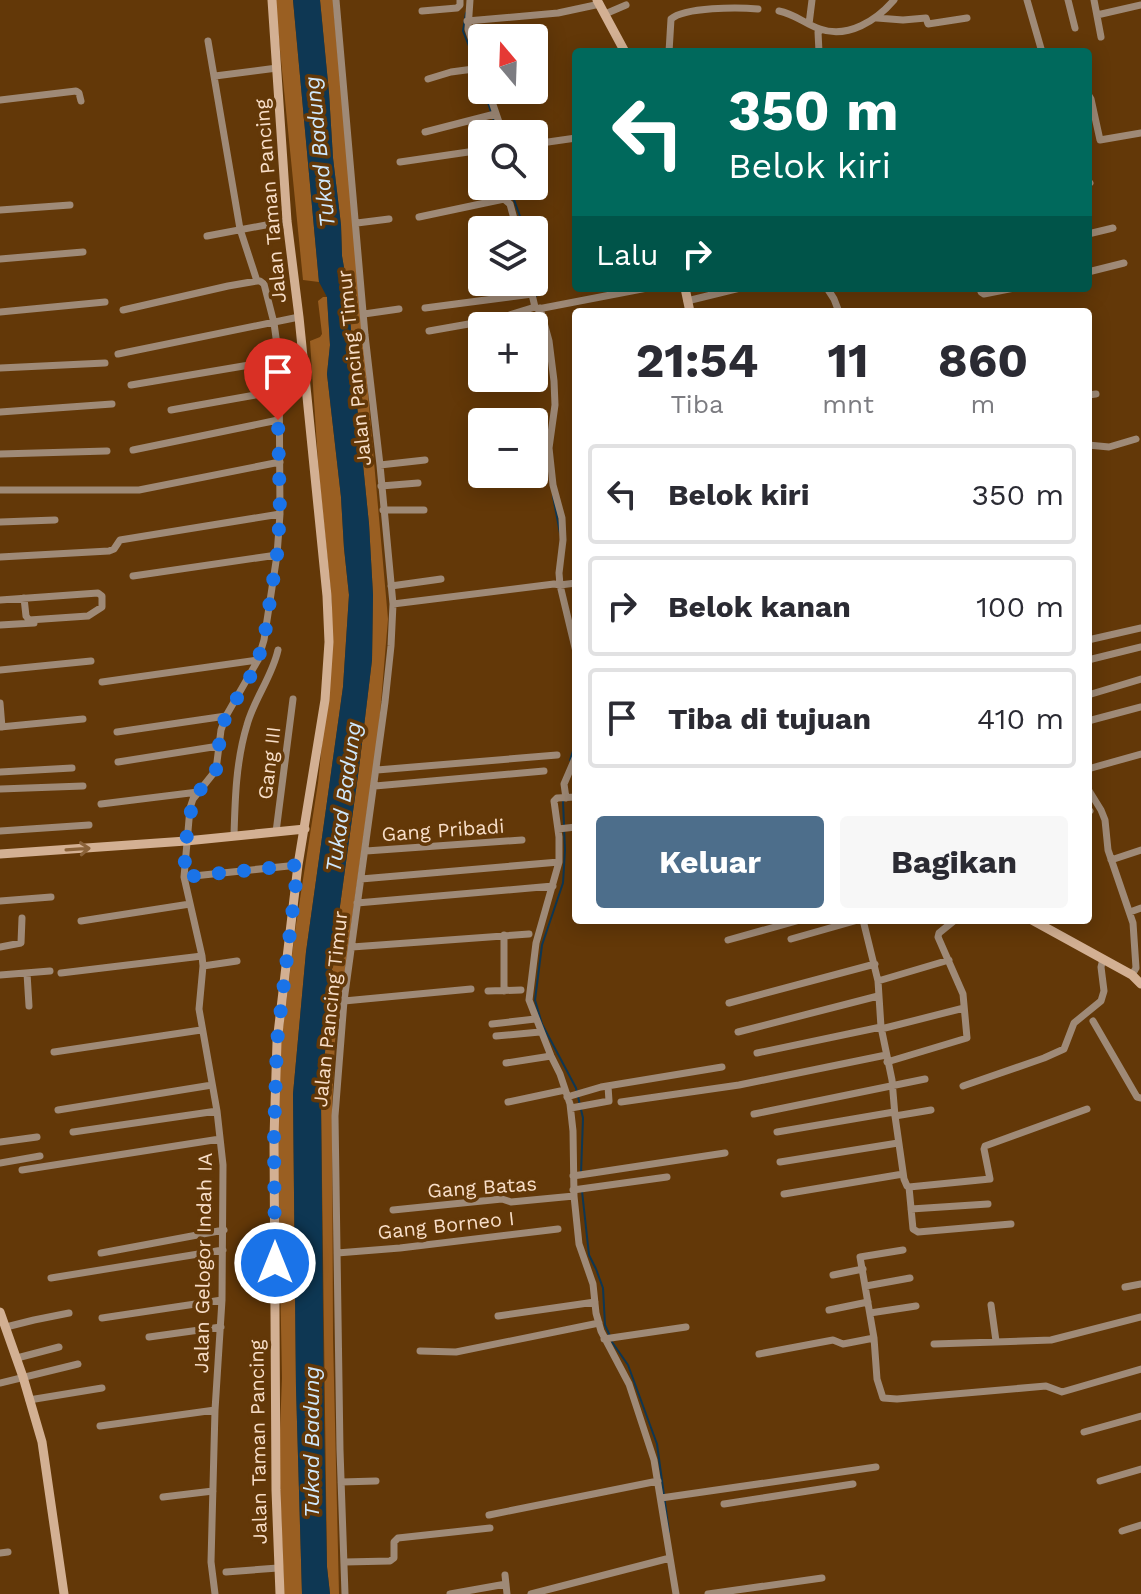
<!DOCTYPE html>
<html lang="id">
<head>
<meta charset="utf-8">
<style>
  body { margin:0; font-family:"Work Sans",sans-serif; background:#f7f7f7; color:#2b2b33; height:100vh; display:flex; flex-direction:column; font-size:30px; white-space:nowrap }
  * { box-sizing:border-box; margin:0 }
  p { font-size:26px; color:#7c7c81 }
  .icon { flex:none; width:44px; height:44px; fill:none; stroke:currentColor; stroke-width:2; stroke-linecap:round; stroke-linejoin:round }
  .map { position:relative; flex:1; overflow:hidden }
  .side { position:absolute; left:572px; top:308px; width:520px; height:616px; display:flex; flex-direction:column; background:#fff; border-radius:8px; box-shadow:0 4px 20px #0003 }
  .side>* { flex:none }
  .banner { position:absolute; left:572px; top:48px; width:520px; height:244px; border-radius:8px; box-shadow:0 4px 20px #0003; background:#00695c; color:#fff; overflow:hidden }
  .needle { width:52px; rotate:341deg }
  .buttons { position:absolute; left:468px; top:24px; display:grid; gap:16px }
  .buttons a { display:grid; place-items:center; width:80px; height:80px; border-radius:8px; background:#fff; box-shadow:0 4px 20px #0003; font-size:40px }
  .pin { position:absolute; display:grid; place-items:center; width:68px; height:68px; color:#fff; margin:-82px -34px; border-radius:50% 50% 50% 0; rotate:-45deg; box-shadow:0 0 8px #0007 }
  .pin .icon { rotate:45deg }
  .me { position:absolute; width:88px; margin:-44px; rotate:0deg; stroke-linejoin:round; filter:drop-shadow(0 0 6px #0008) }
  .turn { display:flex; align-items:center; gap:28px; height:168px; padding:0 24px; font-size:36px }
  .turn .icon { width:104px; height:104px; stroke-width:2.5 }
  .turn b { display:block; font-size:56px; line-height:68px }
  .then { display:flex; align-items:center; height:76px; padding:0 24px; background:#0003; gap:16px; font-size:30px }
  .eta { display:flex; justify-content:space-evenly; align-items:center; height:136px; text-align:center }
  .eta b { font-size:48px; font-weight:700; line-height:56px }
  .button { display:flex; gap:16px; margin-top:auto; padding:16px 24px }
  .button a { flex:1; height:92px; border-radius:8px; background:#4d6e8b; color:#fff; font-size:32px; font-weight:700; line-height:92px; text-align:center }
  .button a+a { background:#f7f7f7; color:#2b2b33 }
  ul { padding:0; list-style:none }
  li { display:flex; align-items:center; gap:24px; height:100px; margin:0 16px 12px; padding:0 8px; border:4px solid #e1e1e2; border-radius:8px }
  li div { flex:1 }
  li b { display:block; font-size:30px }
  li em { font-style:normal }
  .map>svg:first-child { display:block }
</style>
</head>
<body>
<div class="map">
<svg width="1141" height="1594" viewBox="0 0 1141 1594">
  <rect width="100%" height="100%" fill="#633808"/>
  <path fill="#9a5f22" d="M275,0h18l26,282 -16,-2z
    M320,0h13l55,619 -9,107 -44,315 -3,66 1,231 6,256h-9l-3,-27 -6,-464 11,-139 27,-196 13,-108 1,-65 -4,-71 -13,-129 -8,-104 -6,-35 -1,-31 -8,-67 -4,-65z
    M323,297h4l3,48 -3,29 14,123 3,51 5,47 -6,92 -37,265 -13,142 3,293 6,207h-18l-5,-138 3,-78 -5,-263 2,-55 16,-129 23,-148 13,-128 1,-52 -13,-127 -9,-135 10,-4 2,-3 -4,-33z"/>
  <path fill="#0e3753" d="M293,0h27l9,93 4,65 8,67 1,31 6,35 8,104 13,129 4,71 -1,65 -13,108 -27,196 -11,139 3,319 3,145 3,27h-28l-6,-207 -3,-293 13,-142 37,-265 6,-92 -5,-47 -3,-51 -14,-123 3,-29 -3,-48 -8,-15z"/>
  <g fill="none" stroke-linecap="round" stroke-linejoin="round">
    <path stroke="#0e3753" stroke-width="2" d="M466,13l-3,18 13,33
      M478,70l4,13
      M484,90l7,22
      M493,118l5,16
      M509,186l16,44
      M534,265l2,31
      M553,496l7,37
      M574,653l2,13
      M570,760l6,-18
      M563,801l2,49 -2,33 -21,62 -7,55 7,24 34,64 7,30 -2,55
      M582,1191l7,64 7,14 7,19 2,37 5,11
      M612,1342l16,23 29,79 12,88"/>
    <path stroke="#9f8a77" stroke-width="7" d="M336,0l29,335 15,130 13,139 -2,42 -6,56 -41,299 -9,115 5,334 5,144
      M470,0l-2,29 14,41
      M1027,0l15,52
      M1068,0l7,28
      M1094,0l7,37
      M422,11l35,-3 3,-3v-5
      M779,11c16,3 26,13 41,18 28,10 57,-9 74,-29
      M605,14l21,-9
      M1097,15l44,-10
      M877,18l26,2 23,-2 2,6 39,-6
      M467,21l91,-8 42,-9
      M809,24l3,-24
      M208,41l32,188 17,52h3l4,3 10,39 5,37 1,154 -3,41 -13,85 -6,20 -32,56 -5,14 -5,40 -23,29 -3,9 -6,69 18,79 1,10 -4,43 18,102 6,54 -1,135 -7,110 -4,152 4,32
      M669,52l2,-33c14,-12 67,-12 87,-10
      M819,52l-1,-20 3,-2
      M215,76l62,-8
      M428,79l23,-7 30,-4
      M488,90l15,44
      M1088,94l3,5 9,41 41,-7
      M0,100l76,-9 3,2 2,8
      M425,132l70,-18
      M534,144l42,-6
      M400,162l82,-12
      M480,183l2,-1
      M1088,184l2,-1
      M499,186l3,13
      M0,210l70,-5
      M419,217l85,-18 6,5 7,26
      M357,223l32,-4
      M1088,234l25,-6
      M207,236l80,-15
      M0,259l83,-7
      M1088,272l36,-9
      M529,282l6,25
      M827,288l7,11 5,13
      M980,288l1,4 3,2 30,-6
      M687,301l53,-13
      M425,308l107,-14
      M540,308l9,33 5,40 1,24 -6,43 4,37 9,33 1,22 -4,33 1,12 16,67
      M123,310l105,-24 29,-5
      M0,312l105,-10
      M364,314l35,-5
      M429,331l68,-12 38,-12 3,2 109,-21
      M118,354l181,-37
      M0,368l105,-5
      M131,385l148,-25
      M1088,395l8,-1
      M171,410l107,-19
      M0,412l112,-8
      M1088,445l21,2 27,-8
      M133,450l145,-30
      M0,454l107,-3
      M380,465l45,-5
      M381,486l37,-3
      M0,490h139l141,-28
      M383,510h41
      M0,522l55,-2
      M0,557l109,-6 5,-2 6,-9 160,-26
      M133,576l144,-21
      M391,586l50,-7
      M0,600l98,-7 4,3v11l-14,9 -59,4 -3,-4 -2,-18
      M393,604l161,-20 6,1 16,-2
      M0,625l34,-2
      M1088,640l53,-12
      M1088,660l53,-13
      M0,670l91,-9
      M102,682l156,-22
      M1088,695l53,-16
      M0,703l2,24
      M1088,721l53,-14
      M0,727l83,-8
      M117,732l109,-16
      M118,762l101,-16
      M1088,769l53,-15
      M377,770l180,-15
      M0,772l72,-4
      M375,786l169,-15
      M0,789l83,-3
      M1088,789l13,21 4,10 3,30 25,73 3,45 -4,7
      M576,797l-19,1 -3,3 5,36v25l-23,81 -7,57 22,56 9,18 10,30 3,27 1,65 5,48 14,40 3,29 5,18 28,53 25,76 22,134
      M566,798l-2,-14 12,-28
      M101,804l97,-12
      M1088,812l2,-1
      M558,829l18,-2
      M0,831l89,-6
      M276,832l17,-133
      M234,836c1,-37 2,-75 13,-111 7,-26 25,-48 31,-75
      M366,851l156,-11
      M1111,860l30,-10
      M184,877l114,-12
      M361,879l198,-17
      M0,901l51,-4
      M357,903l196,-17
      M1130,912l11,-4
      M863,920l15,61 3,46 11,53 3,36 9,63 3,7 2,1 4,42 5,3 93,-8
      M81,921l109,-17
      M504,935v56
      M791,939l67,-19
      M728,940l72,-20
      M0,947l21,-4 1,-25
      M352,947l177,-13
      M203,966l34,-5
      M27,973l2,33
      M61,973l141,-17
      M0,975l50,-4
      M878,981l71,-21
      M488,991l33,-1
      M344,1001l127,-12
      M729,1003l146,-39
      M1093,1021l44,76 4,1
      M492,1024l43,-5
      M881,1029l83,-21
      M738,1032l140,-36
      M496,1036l44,-4
      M54,1052l147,-22
      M757,1053l124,-26
      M887,1062l80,-24 -4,-44 -25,-57 1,-4 16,-13
      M506,1063l45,-7
      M963,1086l81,-28 20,-9 10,-26 27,-22 3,-10 -3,-24 2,-8
      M567,1097l34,-10 121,-20
      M508,1102l57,-12
      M621,1102l118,-17 147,-30
      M571,1108l38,-7 -1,-15
      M58,1110l154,-25
      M754,1114l171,-35
      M895,1116l36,-6
      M73,1132l144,-21
      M777,1132l117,-20
      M0,1142l37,-5
      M780,1162l118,-19
      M0,1163l40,-7
      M22,1170l198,-31
      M573,1176l152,-23
      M909,1187l81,-8 -6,-30 1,-3 102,-37
      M573,1190l94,-13
      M784,1194l119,-20
      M911,1209l77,-5
      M393,1210l109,-11 9,3 63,-6
      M903,1250l-43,7 14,81 3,41 6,19 14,1 149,-13 16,6 79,-23
      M101,1253l123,-23
      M337,1253l63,-5 158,-19
      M833,1275l30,-6
      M51,1278l172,-28
      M866,1286l44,-8
      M1125,1287l16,-3
      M991,1305l5,36
      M829,1310l39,-8
      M870,1313l46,-7
      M498,1316l97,-14
      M102,1318l120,-18
      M6,1327l28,-7 35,-7
      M149,1337l72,-10
      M604,1339l82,-12
      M934,1344l117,-4 90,-23
      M420,1351l36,1 143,-29
      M759,1354l74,-14 10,4 31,-6
      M17,1358l42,-11
      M0,1383l78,-19
      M29,1400l73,-12
      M100,1426l115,-16
      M1084,1432l57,-16
      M1100,1481l41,-12
      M341,1482l35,-1
      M163,1497l50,-6
      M661,1498l215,-31
      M724,1504l129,-20
      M489,1515l169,-34
      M1122,1531l19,-6
      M0,1553l8,-1
      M345,1562l45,-1 4,-3v-16l4,-4 92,-10
      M226,1572l52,-4
      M505,1575l2,19
      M450,1594l56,-10
      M531,1594l139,-36
      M708,1594l114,-16"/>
    <path stroke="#d3b093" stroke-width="9" d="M272,0l15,221 12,96 28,279 2,46 -4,58 -27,165 -21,177 -3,95 2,353 4,104
      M597,0l28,52
      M685,288l5,24
      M0,854l186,-13 119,-12
      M1032,920l100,55 9,9
      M0,1312l23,65 19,65 22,152"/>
  </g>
  <defs><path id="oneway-shaft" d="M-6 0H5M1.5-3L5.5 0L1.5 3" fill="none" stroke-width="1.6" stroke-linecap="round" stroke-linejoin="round" transform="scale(2)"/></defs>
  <use stroke="#8a6239" href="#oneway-shaft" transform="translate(78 849) rotate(-4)"/>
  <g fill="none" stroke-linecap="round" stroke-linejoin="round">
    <path stroke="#1a73e8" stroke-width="14" stroke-dasharray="0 25.2" d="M275,1263l-1,-126 3,-95 21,-177 -114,12 2,-36 7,-42 23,-29 5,-40 5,-14 29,-47 9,-29 13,-85 3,-41 -2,-94"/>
  </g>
  <g text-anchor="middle" stroke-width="7" stroke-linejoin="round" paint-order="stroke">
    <g font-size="20" fill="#f8dec8" stroke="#633808">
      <text transform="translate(270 201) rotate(-95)" y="7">Jalan Taman Pancing</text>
      <text transform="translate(354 368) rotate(-96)" y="7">Jalan Pancing Timur</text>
      <text transform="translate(269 763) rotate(-83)" y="7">Gang III</text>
      <text transform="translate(443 830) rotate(-4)" y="7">Gang Pribadi</text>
      <text transform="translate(330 1009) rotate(-84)" y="7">Jalan Pancing Timur</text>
      <text transform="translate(482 1187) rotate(-4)" y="7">Gang Batas</text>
      <text transform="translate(446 1225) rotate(-6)" y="7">Gang Borneo I</text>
      <text transform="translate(203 1263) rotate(-89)" y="7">Jalan Gelogor Indah IA</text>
      <text transform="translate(258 1442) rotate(-91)" y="7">Jalan Taman Pancing</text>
    </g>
    <g font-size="22" font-style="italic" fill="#cfe8fd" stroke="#633808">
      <text transform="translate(319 152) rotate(-96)" y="8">Tukad Badung</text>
      <text transform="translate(343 797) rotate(-82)" y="8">Tukad Badung</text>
      <text transform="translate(311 1442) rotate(-90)" y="8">Tukad Badung</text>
    </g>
  </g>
</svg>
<div class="buttons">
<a><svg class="needle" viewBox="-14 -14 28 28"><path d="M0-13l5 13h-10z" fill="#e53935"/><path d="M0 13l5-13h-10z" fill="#7c7c81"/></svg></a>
<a><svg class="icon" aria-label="search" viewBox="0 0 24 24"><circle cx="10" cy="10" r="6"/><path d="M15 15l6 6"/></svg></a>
<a><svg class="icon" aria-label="layers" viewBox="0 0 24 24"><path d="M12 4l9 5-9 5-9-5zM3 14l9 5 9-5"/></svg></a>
<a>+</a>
<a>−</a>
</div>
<div class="pin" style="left:278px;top:420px;background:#d93025"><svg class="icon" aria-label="arrive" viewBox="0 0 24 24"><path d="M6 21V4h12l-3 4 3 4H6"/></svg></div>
<svg class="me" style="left:275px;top:1263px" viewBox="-20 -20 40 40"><circle r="17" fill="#1a73e8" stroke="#fff" stroke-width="3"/><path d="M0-11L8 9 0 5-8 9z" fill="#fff"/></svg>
<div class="banner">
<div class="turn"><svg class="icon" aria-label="left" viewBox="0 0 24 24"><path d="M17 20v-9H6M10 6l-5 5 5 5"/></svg><div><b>350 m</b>Belok kiri</div></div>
<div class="then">Lalu<svg class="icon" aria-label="right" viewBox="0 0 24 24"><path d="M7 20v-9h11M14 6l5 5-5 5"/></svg></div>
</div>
<section class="side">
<div class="eta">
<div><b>21:54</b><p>Tiba</p></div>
<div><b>11</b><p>mnt</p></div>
<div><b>860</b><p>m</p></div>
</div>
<ul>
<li><svg class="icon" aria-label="left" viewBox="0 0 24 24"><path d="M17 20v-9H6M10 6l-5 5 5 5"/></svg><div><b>Belok kiri</b></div><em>350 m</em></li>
<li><svg class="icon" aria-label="right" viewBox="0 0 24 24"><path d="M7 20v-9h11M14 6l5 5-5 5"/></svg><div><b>Belok kanan</b></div><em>100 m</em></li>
<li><svg class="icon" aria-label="arrive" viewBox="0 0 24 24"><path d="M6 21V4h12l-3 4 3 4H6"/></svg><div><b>Tiba di tujuan</b></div><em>410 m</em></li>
</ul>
<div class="button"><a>Keluar</a><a>Bagikan</a></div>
</section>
</div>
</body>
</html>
